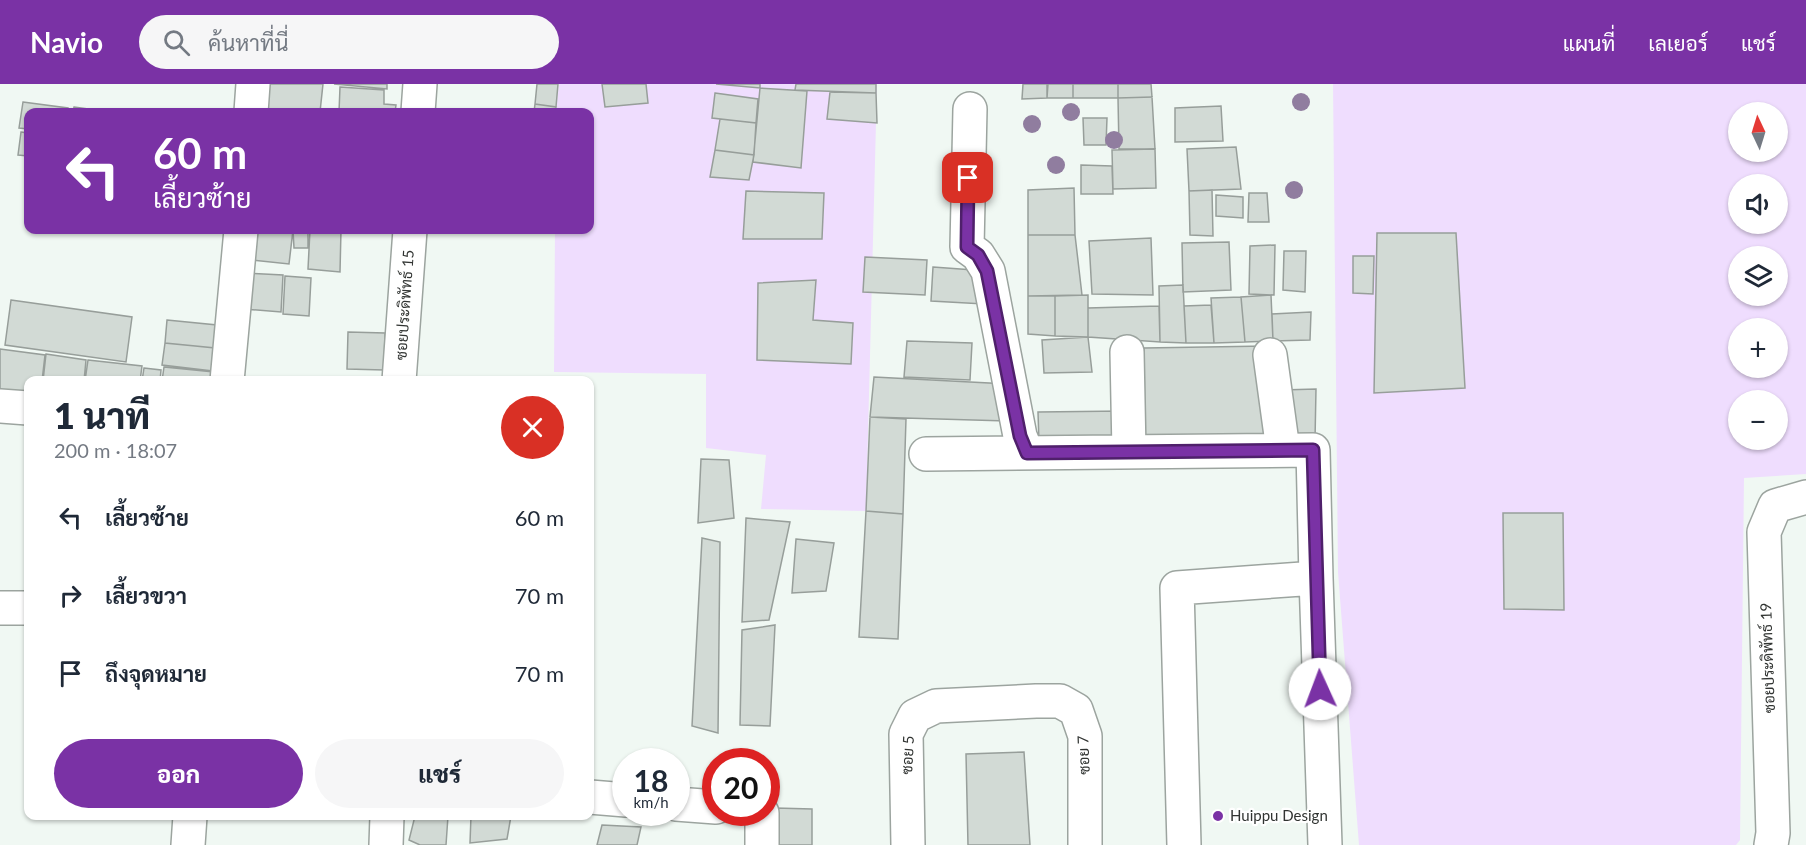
<!DOCTYPE html>
<html lang="th">
<head>
<meta charset="utf-8">
<style>
  body { margin:0; font-family:Lato,Sarabun,sans-serif; background:#f6f6f7; color:#1f2937; height:100vh; display:flex; flex-direction:column; font-size:22px; white-space:nowrap }
  * { box-sizing:border-box; margin:0 }
  p { font-size:20px; color:#747a83 }
  .icon { flex:none; width:33px; height:33px; fill:none; stroke:currentColor; stroke-width:2; stroke-linecap:round; stroke-linejoin:round }
  .map { position:relative; flex:1; overflow:hidden }
  .side { position:absolute; left:24px; top:292px; width:570px; height:444px; display:flex; flex-direction:column; background:#fff; border-radius:12px; box-shadow:0 2px 4px #0004 }
  .side>* { flex:none }
  .top-card { position:absolute; left:24px; top:24px; width:570px; height:126px; border-radius:12px; box-shadow:0 2px 4px #0004; background:#7a32a5; color:#fff; overflow:hidden }
  .needle { width:39px; rotate:356deg }
  .controls { position:absolute; left:1728px; top:18px; display:grid; gap:12px }
  .controls a { display:grid; place-items:center; width:60px; height:60px; border-radius:50%; background:#fff; box-shadow:0 2px 4px #0004; font-size:30px }
  .speed { position:absolute; left:612px; top:664px; display:flex; gap:12px; font-size:30px; font-weight:700; text-align:center }
  .speed>* { display:grid; place-content:center; width:78px; height:78px; border-radius:50%; background:#fff; box-shadow:0 2px 4px #0004; line-height:1 }
  .speed small { font-size:15px; font-weight:400 }
  .speed .limit { border:9px solid #d22; background:#fff; color:#111 }
  .pin { position:absolute; display:grid; place-items:center; width:51px; height:51px; color:#fff; margin:-26px; border-radius:12px; box-shadow:0 3px 9px #0006 }
  .me { position:absolute; width:66px; margin:-33px; rotate:358deg; stroke-linejoin:round; filter:drop-shadow(0 0 4px #0008) }
  .turn { display:flex; align-items:center; gap:21px; height:126px; padding:0 30px; font-size:27px }
  .turn .icon { width:78px; height:78px; stroke-width:2.5 }
  .turn b { display:block; font-size:42px; line-height:51px }
  .round { display:grid; place-items:center; flex:none; width:63px; height:63px; border-radius:32px; background:#f6f6f7 }
  .overview { display:flex; align-items:center; justify-content:space-between; height:102px; padding:0 30px }
  h1 { font-size:36px; font-weight:800; line-height:45px }
  .action { display:flex; gap:12px; margin-top:auto; padding:12px 30px }
  .action a { flex:1; height:69px; border-radius:36px; background:#7a32a5; color:#fff; font-size:24px; font-weight:800; line-height:69px; text-align:center }
  .action a+a { background:#f6f6f7; color:#1f2937 }
  ul { padding:0; list-style:none }
  li { display:flex; align-items:center; gap:18px; height:78px; padding:0 30px }
  li div { flex:1 }
  li b { display:block; font-size:22px }
  li em { font-style:normal }
  header { display:flex; align-items:center; gap:36px; box-sizing:border-box; height:84px; padding:0 30px; background:#7a32a5; color:#fff }
  header strong { font-size:28px }
  nav { display:flex; gap:33px; margin-inline-start:auto; font-size:21px }
  .search { width:420px; height:54px; background:#f6f6f7; display:flex; align-items:center; gap:15px; box-sizing:border-box; padding:0 21px; border-radius:33px; color:#747a83; font-size:22px }
  .map>svg:first-child { display:block }
</style>
</head>
<body>
<header>
<strong>Navio</strong>
<div class="search"><svg class="icon" aria-label="search" viewBox="0 0 24 24"><circle cx="10" cy="10" r="6"/><path d="M15 15l6 6"/></svg>ค้นหาที่นี่</div>
<nav><a>แผนที่</a><a>เลเยอร์</a><a>แชร์</a></nav>
</header>
<div class="map">
<svg width="1806" height="761" viewBox="0 0 1806 761">
  <rect width="100%" height="100%" fill="#f0f8f3"/>
  <path fill="#efddfe" fill-rule="evenodd" d="M559,0h318l-11,427 -105,-2 5,-54 -60,-7v-74l-152,-2 1,-142h35v-118h-34z
    M1333,0h473v390l-62,4 -4,362 -4,5h-377l-21,-273zM1738,28h40v40h-40zM1738,100h40v40h-40zM1738,172h40v40h-40zM1738,244h40v40h-40zM1738,316h40v40h-40z"/>
  <path fill="#d2dad5" stroke="#979e9a" stroke-width="1.5" d="M262,0h61l-3,28h-61z
    M334,0h53v5z
    M537,0h21l-2,23 -21,-3z
    M602,0h44l2,19 -43,4z
    M716,0h44v4z
    M796,0h80v9l-81,-3z
    M1023,0h24v14l-25,1z
    M1048,0h25v14h-26z
    M1073,0h45v14h-45z
    M1118,0h33l1,13 -34,1z
    M340,3l44,3v14l12,1 -1,7h-56z
    M760,4l47,3 -6,77 -48,-6z
    M830,8l46,1 1,30 -50,-4z
    M715,9l43,6 -2,24 -44,-5z
    M1152,13l3,52h-36l-1,-51z
    M23,18l45,6v4h-40v17l-9,-1z
    M535,20l21,3 -1,5h-21z
    M1221,22l2,35 -48,1v-34z
    M74,23l36,5h-37z
    M1083,34h24l-1,27h-22z
    M720,35l36,4 -2,32 -39,-5z
    M21,48l7,1v23l-10,-1z
    M1236,63l5,42 -52,2 -2,-42z
    M1155,65l1,39 -43,1 -1,-39z
    M715,66l39,5 -5,25 -39,-3z
    M1081,81l31,1 1,28h-32z
    M1074,104l1,47h-47v-45z
    M1212,106l1,46 -23,-1 -1,-44z
    M746,107l78,2 -2,46h-79z
    M1249,109h18l2,29h-21z
    M1216,111l27,2v21l-27,-2z
    M245,146h48l-4,34 -48,-5z
    M293,146h15v18h-14z
    M310,146h31l-1,42 -32,-3z
    M1377,149h79l9,155 -91,5z
    M1028,151h47l7,60 -54,1z
    M1151,154l2,57 -61,-1 -3,-53z
    M1229,158l2,48 -48,2 -1,-49z
    M1275,161l-1,50 -25,-1 1,-48z
    M1284,167h22l-1,41 -22,-2z
    M1353,172h21l-1,38 -20,-1z
    M865,173l62,3 -2,35 -62,-3z
    M933,183l54,4 -3,33 -53,-3z
    M246,189l37,2 -2,37 -38,-3z
    M285,192l26,2 -2,38 -26,-2z
    M816,196l-3,40 40,3 -2,41 -94,-4 1,-77z
    M1183,201l3,58 -26,-1 -1,-56z
    M1088,211v42l-33,-1v-40z
    M1271,211l2,46 -28,1 -4,-45z
    M1028,212h27v40l-27,-2z
    M1241,213l4,45 -31,1 -3,-45z
    M11,216l121,17 -6,45 -121,-17z
    M1211,221l3,38h-28l-2,-37z
    M1159,222l1,36 -72,-5v-29z
    M1311,228l-1,28 -37,1 -1,-27z
    M167,236l50,5 -2,23 -50,-5z
    M348,248l37,1 -1,37 -37,-1z
    M1088,253l4,35 -48,1 -2,-33z
    M907,257l65,2 -2,37 -66,-3z
    M165,259l50,5 -2,23 -51,-6z
    M1267,262l9,97 -131,4 -1,-99z
    M0,265l45,6 -3,26h-14v25l-28,-3z
    M46,270l40,6 -2,21h-41z
    M88,276l54,6 -2,15h-55z
    M164,283l50,5 -1,9h-51z
    M144,284l17,2 -1,11h-18z
    M874,293l134,7 -1,37 -137,-4z
    M1316,305l-1,51 -31,-1 -2,-49z
    M1124,327v31l-85,1 -1,-31z
    M870,333l36,2 -3,95 -37,-3z
    M701,375l28,1 5,58 -36,5z
    M866,427l37,3 -5,125 -39,-2z
    M1503,429h60l1,97 -60,-1z
    M746,434l44,4 -21,98 -27,2z
    M702,454l18,4 -2,191 -26,-7z
    M796,455l38,4 -8,48 -34,2z
    M775,541l-5,101 -30,-1 2,-95z
    M1024,668l6,93h-62l-2,-91z
    M775,724l37,1v36h-38z
    M415,732h33l-2,29h-26l-11,-5z
    M471,732h40l-4,23 -37,4z
    M602,741l39,2 -4,18h-40z"/>
  <g fill="none" stroke-linecap="round" stroke-linejoin="round">
    <defs>
      <path id="minor" d="M970,25l-3,138 11,8 10,16 32,165 7,17
        M251,28l2,-28
        M418,28l2,-28
        M1127,268l2,100
        M1270,271l13,95
        M227,297l14,-151
        M399,297l11,-151
        M0,322l28,2
        M926,370l387,-4 3,128
        M0,524h28
        M590,713l36,3
        M676,720l40,3
        M188,761l2,-29
        M386,761l1,-29
        M762,761v-32
        M908,761l-2,-111 9,-18 21,-10 100,-5h24l16,9 9,26v109
        M1184,761l-7,-257 139,-10 9,267
        M1771,761l2,-12 -9,-301 11,-26 31,-9"/>
    </defs>
    <use href="#minor" stroke="#9ca49f" stroke-width="36"/>
    <use href="#minor" stroke="#fff" stroke-width="33"/>
  </g>
  <g fill="#907d9f">
    <circle cx="1301" cy="18" r="9"/>
    <circle cx="1071" cy="28" r="9"/>
    <circle cx="1032" cy="40" r="9"/>
    <circle cx="1114" cy="56" r="9"/>
    <circle cx="1056" cy="81" r="9"/>
    <circle cx="1294" cy="106" r="9"/>
  </g>
  <g fill="none" stroke-linecap="round" stroke-linejoin="round">
    <defs>
      <path id="route" d="M968,94l-1,69 11,8 9,16 33,165 7,17 286,-3 7,239"/>
    </defs>
    <use href="#route" stroke="#4f206b" stroke-width="15"/>
    <use href="#route" stroke="#7a32a5" stroke-width="10"/>
  </g>
  <circle fill="#7a32a5" stroke="#fff" stroke-width="2" cx="1218" cy="732" r="6"/>
  <g text-anchor="middle" stroke-width="4.5" stroke-linejoin="round" paint-order="stroke">
    <g font-size="15" fill="#313432" stroke="#fff">
      <text transform="translate(405 221) rotate(-86)" y="5">ซอยประดิพัทธ์ 15</text>
      <text transform="translate(1768 574) rotate(-92)" y="5">ซอยประดิพัทธ์ 19</text>
      <text transform="translate(908 671) rotate(-87)" y="5">ซอย 5</text>
      <text transform="translate(1084 671) rotate(-92)" y="5">ซอย 7</text>
    </g>
    <g font-size="15" fill="#313432" stroke="#fff" text-anchor="start">
      <text x="1230" y="737">Huippu Design</text>
    </g>
  </g>
</svg>
<div class="controls">
<a><svg class="needle" viewBox="-14 -14 28 28"><path d="M0-13l5 13h-10z" fill="#e53935"/><path d="M0 13l5-13h-10z" fill="#747a83"/></svg></a>
<a><svg class="icon" aria-label="sound" viewBox="0 0 24 24"><path d="M4 9h4l5-4v14l-5-4H4zM17 9q2 3 0 6"/></svg></a>
<a><svg class="icon" aria-label="layers" viewBox="0 0 24 24"><path d="M12 4l9 5-9 5-9-5zM3 14l9 5 9-5"/></svg></a>
<a>+</a>
<a>−</a>
</div>
<div class="speed"><div>18<small>km/h</small></div><div class="limit">20</div></div>
<div class="pin" style="left:968px;top:94px;background:#d93025"><svg class="icon" aria-label="arrive" viewBox="0 0 24 24"><path d="M6 21V4h12l-3 4 3 4H6"/></svg></div>
<svg class="me" style="left:1320px;top:605px" viewBox="-20 -20 40 40"><circle r="19" fill="#fff"/><path d="M0-13L10 11 0 6-10 11z" fill="#7a32a5"/></svg>
<div class="top-card">
<div class="turn"><svg class="icon" aria-label="left" viewBox="0 0 24 24"><path d="M17 20v-9H6M10 6l-5 5 5 5"/></svg><div><b>60 m</b>เลี้ยวซ้าย</div></div>
</div>
<section class="side">
<div class="overview"><div><h1>1 นาที</h1><p>200 m · 18:07</p></div><a class="round" style="background:#d93025;color:#fff"><svg class="icon" aria-label="close" viewBox="0 0 24 24"><path d="M6 6l12 12M18 6L6 18"/></svg></a></div>
<ul>
<li><svg class="icon" aria-label="left" viewBox="0 0 24 24"><path d="M17 20v-9H6M10 6l-5 5 5 5"/></svg><div><b>เลี้ยวซ้าย</b></div><em>60 m</em></li>
<li><svg class="icon" aria-label="right" viewBox="0 0 24 24"><path d="M7 20v-9h11M14 6l5 5-5 5"/></svg><div><b>เลี้ยวขวา</b></div><em>70 m</em></li>
<li><svg class="icon" aria-label="arrive" viewBox="0 0 24 24"><path d="M6 21V4h12l-3 4 3 4H6"/></svg><div><b>ถึงจุดหมาย</b></div><em>70 m</em></li>
</ul>
<div class="action"><a>ออก</a><a>แชร์</a></div>
</section>
</div>
</body>
</html>
